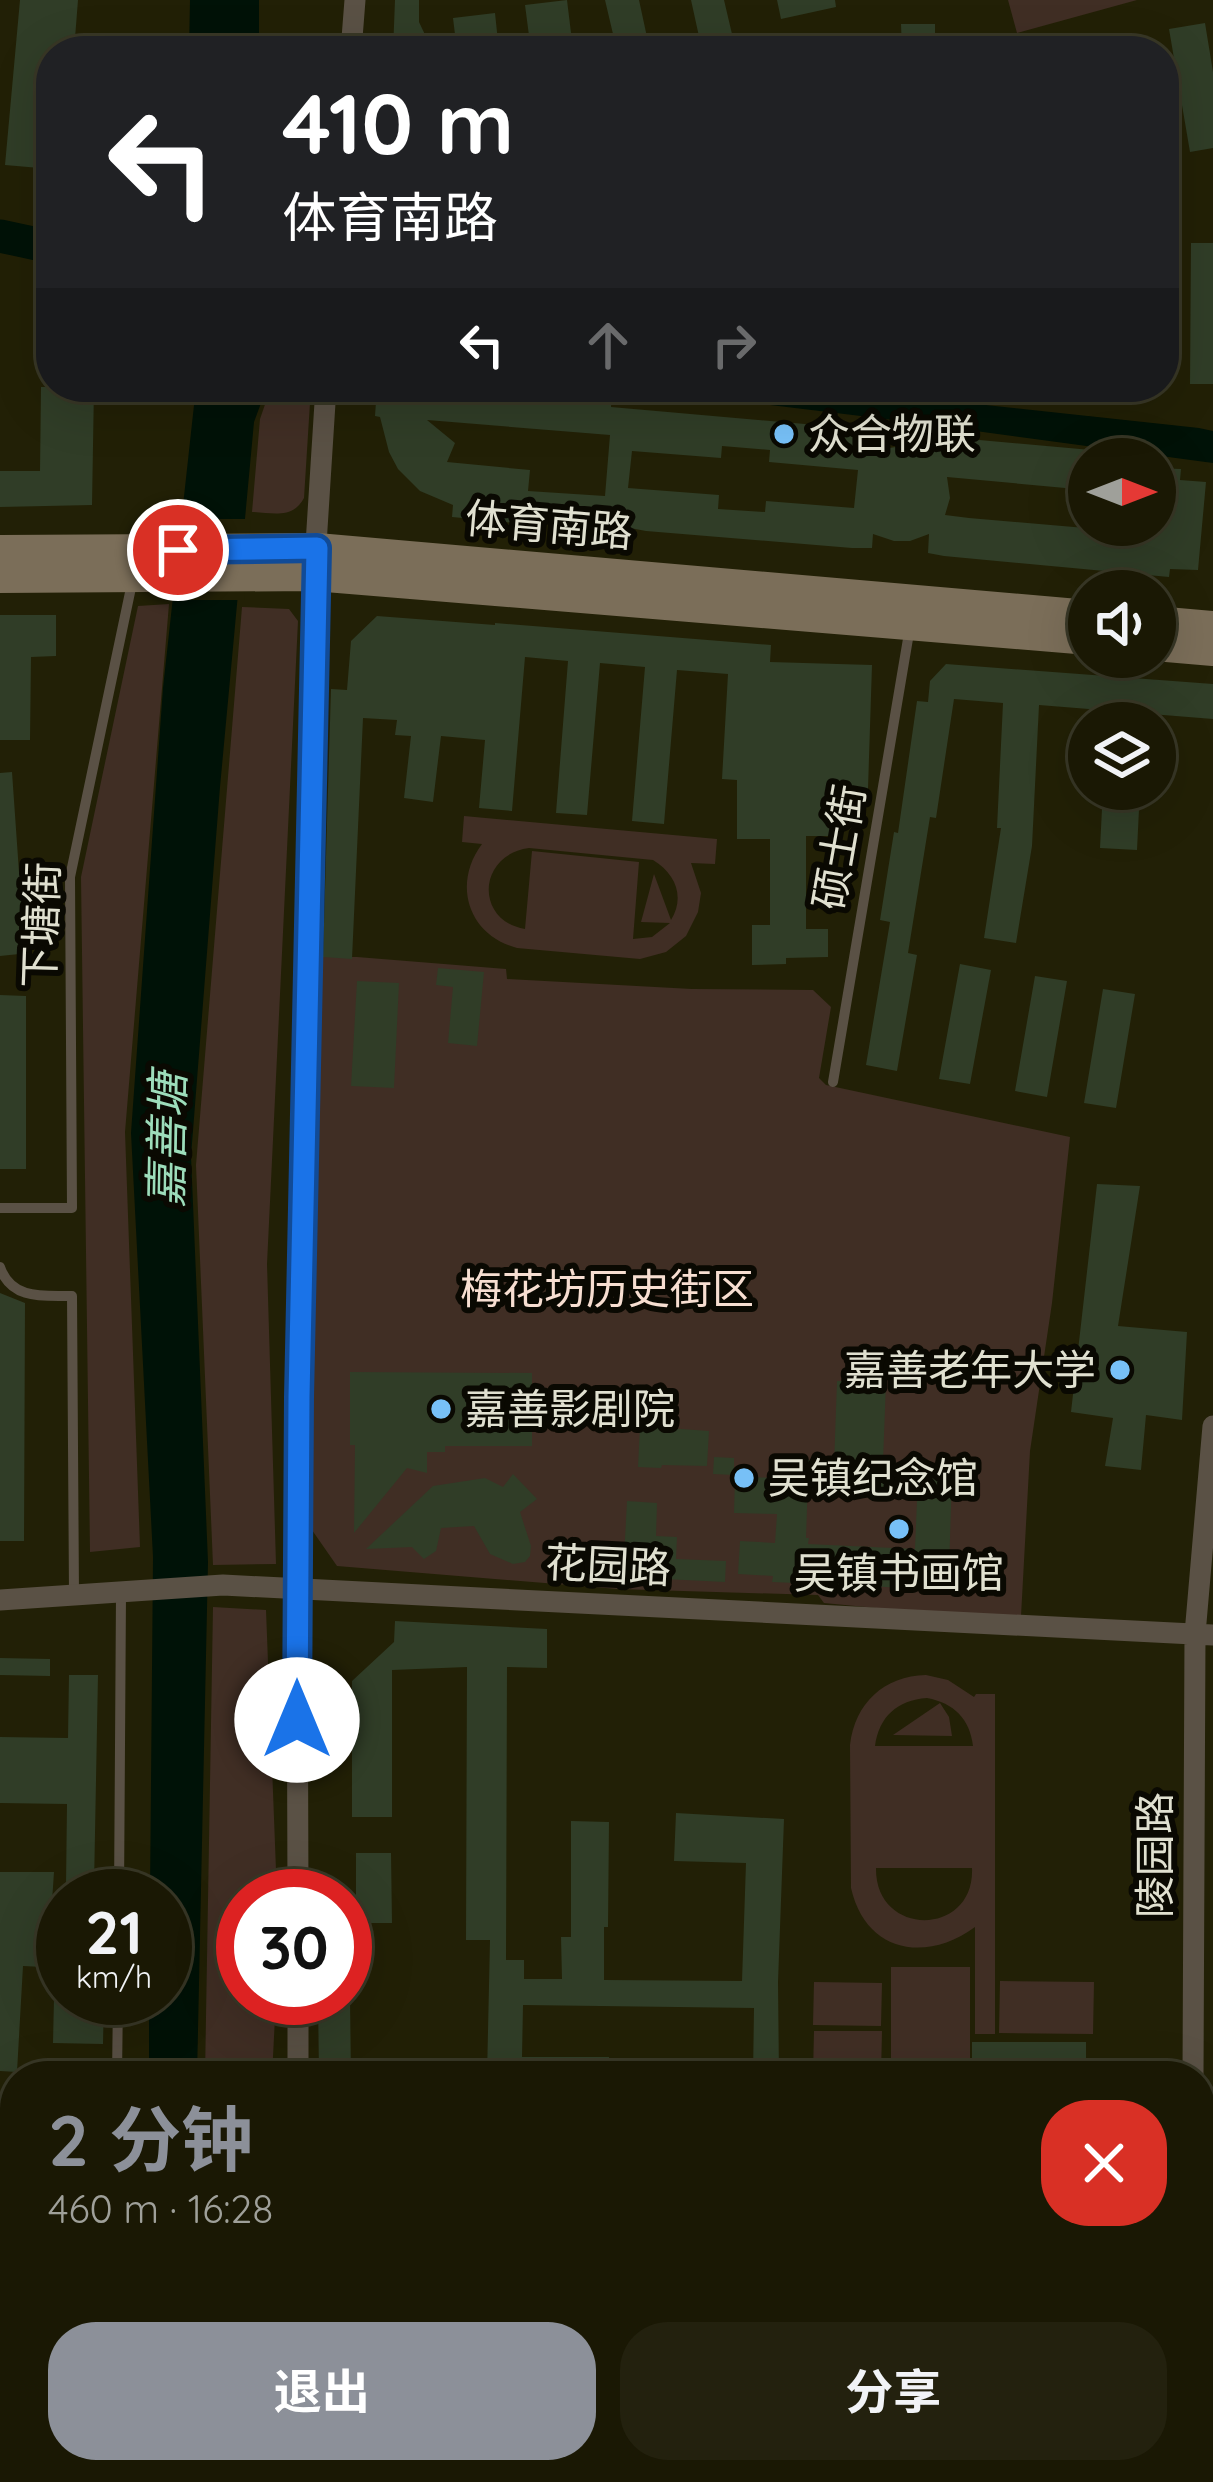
<!DOCTYPE html>
<html lang="zh">
<head>
<meta charset="utf-8">
<style>
  body { margin:0; font-family:Quicksand,"Noto Sans SC",sans-serif; background:#23210e; color:#f1f3f6; height:100vh; display:flex; flex-direction:column; font-size:45px; white-space:nowrap }
  * { box-sizing:border-box; margin:0 }
  p { font-size:39px; color:#9fa09a }
  .icon { flex:none; width:66px; height:66px; fill:none; stroke:currentColor; stroke-width:2; stroke-linecap:round; stroke-linejoin:round }
  .map { position:relative; flex:1; overflow:hidden }
  .sheet { position:absolute; left:0px; top:2061px; width:1215px; height:423px; display:flex; flex-direction:column; background:#1a1804; border-radius:48px 48px 0 0; box-shadow:0 12px 48px #0002,0 0 0 3px #383726 }
  .sheet>* { flex:none }
  .guide { position:absolute; left:36px; top:36px; width:1143px; height:366px; border-radius:48px; box-shadow:0 12px 48px #0002,0 0 0 3px #383726; background:#202124; color:#fff; overflow:hidden }
  .needle { width:78px; rotate:90deg }
  .controls { position:absolute; left:1068px; top:438px; display:grid; gap:24px }
  .controls a { display:grid; place-items:center; width:108px; height:108px; border-radius:50%; background:#1a1804; box-shadow:0 12px 48px #0002,0 0 0 3px #383726; font-size:60px }
  .speed { position:absolute; left:36px; top:1869px; display:flex; gap:24px; font-size:60px; font-weight:700; text-align:center }
  .speed>* { display:grid; place-content:center; width:156px; height:156px; border-radius:50%; background:#1a1804; box-shadow:0 12px 48px #0002,0 0 0 3px #383726; line-height:1 }
  .speed small { font-size:30px; font-weight:400 }
  .speed .limit { border:18px solid #d22; background:#fff; color:#111 }
  .pin { position:absolute; display:grid; place-items:center; width:102px; height:102px; color:#fff; margin:-51px; border:6px solid #fff; border-radius:50%; box-shadow:0 3px 12px #0007 }
  .me { position:absolute; width:132px; margin:-66px; rotate:0deg; stroke-linejoin:round; filter:drop-shadow(0 0 9px #0008) }
  .turn { display:flex; align-items:center; gap:42px; height:252px; padding:0 48px; font-size:54px }
  .turn .icon { width:156px; height:156px; stroke-width:2.5 }
  .turn b { display:block; font-size:84px; line-height:102px }
  .lanes { display:flex; align-items:center; height:114px; padding:0 48px; background:#0003; justify-content:center; gap:60px; direction:ltr }
  .lanes .off { opacity:.35 }
  .round { display:grid; place-items:center; flex:none; width:126px; height:126px; border-radius:48px; background:#23210e }
  .head { display:flex; align-items:center; justify-content:space-between; height:204px; padding:0 48px }
  h1 { font-size:72px; font-weight:700; line-height:90px; color:#8c9099 }
  .cta { display:flex; gap:24px; margin-top:auto; padding:24px 48px }
  .cta a { flex:1; height:138px; border-radius:48px; background:#8c9099; color:#fff; font-size:48px; font-weight:700; line-height:138px; text-align:center }
  .cta a+a { background:#23210e; color:#f1f3f6 }
  .map>svg:first-child { display:block }
</style>
</head>
<body>
<div class="map">
<svg width="1213" height="2482" viewBox="0 0 1213 2482">
  <rect width="100%" height="100%" fill="#222006"/>
  <path fill="#402e24" fill-rule="evenodd" d="M1008,0h129l-120,33z
    M271,387h40l-7,111c-11,21 -31,15 -52,14l8,-93z
    M169,604l-44,528 15,415 -50,5 -9,-675 57,-271z
    M242,607l47,2 9,12 -31,643 9,300 -63,1 -17,-400z
    M464,816l253,23 -2,25 -24,-1 10,30 -3,19 -12,24 -20,16 -26,7 -123,-11c-49,-13 -65,-64 -35,-104l-20,-2zM529,848l124,12c23,14 32,37 18,60l-17,-46 -13,48 29,1 -18,14 -19,2 6,-77 -107,-11 -7,78c-50,-8 -48,-74 4,-81z
    M313,957h44l149,12 1,10 185,10 121,1 18,17 -12,71 7,7 244,52 -18,166 -22,148 -9,165 -72,-1 -125,-12 -6,-8 -200,-6 -281,-23 -32,-46z
    M213,1607l53,3 11,286h-34v102h33l-4,78h-67z
    M926,1675l22,5 26,17 2,-3h19v340h-20v-107c-49,36 -109,26 -124,-39l-1,-143c5,-42 34,-69 76,-70zM927,1698c27,5 43,21 46,48h-98c4,-29 22,-46 52,-48zM876,1868h96c3,69 -97,70 -96,0z
    M940,1703l9,14 3,19 -59,-1z
    M891,1967h79v105h-79z
    M1000,1981l94,1 -1,52 -94,-1z
    M814,1982l68,1 -1,43 -68,-1z
    M814,2031h68l-1,44 -68,-1z
    M191,2469h66v13h-67z"/>
  <path fill="#001207" d="M190,0h69v51h-70z
    M196,387h71l-13,35 -34,365 -29,369 17,406 -11,514h-48v-78h16v-102h-15l3,-339 -22,-424 32,-445z
    M620,387h137l121,14 34,-4 287,31 14,3v32l-311,-42z
    M130,2469h59l-1,13h-59z"/>
  <path fill="#222006" d="M176,519h75l-7,81h-77z"/>
  <g fill="none" stroke-linecap="round" stroke-linejoin="round">
    <path stroke="#001207" stroke-width="33" d="M0,236l51,11"/>
  </g>
  <path fill="#303d27" fill-rule="evenodd" d="M20,0h58l-4,51h-23v118l-46,-4z
    M395,0h24v22l9,19v10h-35z
    M567,0l5,41 -4,1 3,9h-40l-6,-46z
    M605,0h34l11,51h-33z
    M691,0h33l8,34 -32,7z
    M777,0h58l1,7 -55,12z
    M495,13l4,38h-42l-4,-33z
    M1205,23l8,49v76l-23,4 -21,-123z
    M901,24h34v27h-33z
    M818,34h36v17h-36z
    M1191,243h22v141h-23z
    M41,387h53l-2,118 -92,2v-36h40z
    M377,387h158l77,5 -1,15 274,24 -2,18 19,-3 32,6 1,-16 156,14 -4,40 -140,-13 3,21 -5,17 24,3 186,16v-66l26,1 -1,11 26,2 -8,88 -28,-1 -1,8 -225,-21 -16,-3 1,-19 -19,7h-16l-21,-7 -1,14h-20l-206,-17 -43,-8 -77,-5 -1,6 -73,-7 1,-12 -33,-14 -22,-22 -9,-17 -9,-35 -5,-1zM427,420l183,15 -5,61 -77,-5 2,-21 -83,-8 8,-19zM722,446l48,4 -1,12 89,8 -4,38 -88,-7 -1,11 -47,-3 1,-14 -91,-7 4,-37 89,7z
    M0,615h56v41l-25,1 -1,83h-30z
    M377,616l118,9v-2l276,22 -1,17 102,3 -4,124 -36,-2v49h-26v93h22v28l-42,1v6l-34,1v-40h18v-86h-33v-59l-15,-1 6,-105 -51,-4 -13,154 -32,-3 13,-154 -45,-4 -13,152 -31,-2 12,-152 -43,-4 -13,154 -33,-3 6,-68 -44,-4 -8,66 -29,-4 7,-62 -16,-1 2,-15 -34,-2 -11,241 -29,-2 8,-268 16,1 4,-49z
    M946,664l267,20v35l-174,-14 -7,141 -16,97 -32,-5 17,-110h-4l6,-125 -49,-4 -18,119 -6,-1 -22,136 9,2 -20,116 -31,-6 24,-143 -10,-2 14,-88 4,1 19,-132 11,1 2,-21z
    M12,772l7,100h2l8,81 -29,3v-183z
    M1103,789h37l-3,61 -37,-2z
    M960,964l31,6 -21,114 -31,-5z
    M438,968l46,4 -7,74 -29,-3 5,-56 -17,-2z
    M1035,976l32,5 -20,116 -32,-6z
    M357,981l42,2 -5,105 -43,-2z
    M1103,989l32,5 -19,114 -32,-5z
    M0,995l26,1v173h-26z
    M1097,1184l43,2 -22,140 69,6 -5,88 -36,-5 -5,55 -36,-4 8,-48 -42,-6z
    M0,1293l25,10 -1,238h-24z
    M350,1372l182,1v73h-87v6h-18v21l-20,-5 -53,65 1,-88h-5z
    M837,1381l49,1 -3,80 41,2v13h28l-3,92h-6l-1,12 -33,-2 -1,9 -136,-6 1,-6 -35,-2 2,-33 35,2 2,-29 -43,-1 1,-36 50,1 1,-19 26,1 -1,19h-3l-2,59h3l-1,6 107,5 2,-49 -77,-4 2,-30h-8z
    M640,1426l69,5 -2,35 -45,-1 -1,3 -23,-1z
    M714,1457l20,1v17l-21,-1z
    M513,1474l24,25 -17,13 11,34 -1,10 -5,6 -12,2 -23,-10 -16,-28 -33,2 -5,23 -12,8 -12,-12 -46,2 67,-63 52,-8 18,9z
    M627,1501l30,2 -1,33 21,1 -1,22 50,2 -1,21 -102,-5z
    M395,1621l152,8v39l-40,-1 -1,293h18v19h38l-1,-42h10v-116l38,1 -1,105h-4v53l138,1 4,-118 -72,-2 2,-48 108,6 -6,163 1,94h-26l1,-68 -231,-3 -1,52h87v19h-122l3,-136h-24l1,-273 -75,3v147h-40v-136l42,-39z
    M0,1658l50,1v17l-50,-1z
    M69,1675h29l-4,211h-28l1,-82 -67,-1v-66l68,1z
    M356,1853h35l1,70h-36z
    M0,1872h54l-3,45h12v51l-40,-2 -6,106 -17,-1z
    M54,1998h50l-1,46 -50,-1z
    M318,1998h32l1,78h-32z
    M972,2042h114v32h-114z
    M0,2103l15,1v45l-15,-1z
    M0,2230l15,1 -3,71h-12z"/>
  <g fill="none" stroke-linecap="round" stroke-linejoin="round">
    <path stroke="#5a5145" stroke-width="10" d="M833,1082l77,-455
      M0,1208h72l-2,-331 62,-294
      M0,1267c11,33 43,29 72,29l2,299
      M119,1896l2,-302
      M117,2076l1,-78
      M761,2482v-13"/>
    <path stroke="#5a5145" stroke-width="21" d="M351,51l4,-51
      M0,1600l223,-15 990,50
      M298,1896l-1,-308 17,-1012 12,-189
      M298,1998v78
      M1193,2076l2,-442 18,-208
      M287,2482v-13"/>
    <path stroke="#7b6e59" stroke-width="30" d="M0,550l317,-2 772,67
      M0,578l314,-2 775,64
      M1155,621l58,5
      M1155,646l58,5
      M0,2179l15,1
      M1200,2274l13,1"/>
  </g>
  <g fill="none" stroke-linecap="round" stroke-linejoin="round">
    <defs>
      <path id="route" d="M178,550l139,-2 -18,849 -2,323"/>
    </defs>
    <use href="#route" stroke="#114b97" stroke-width="30"/>
    <use href="#route" stroke="#1a73e8" stroke-width="21"/>
  </g>
  <g fill="#77c0f7" stroke="#0a0902" stroke-width="4.5">
    <circle cx="784" cy="434" r="12"/>
    <circle cx="1120" cy="1370" r="12"/>
    <circle cx="441" cy="1409" r="12"/>
    <circle cx="744" cy="1478" r="12"/>
    <circle cx="899" cy="1529" r="12"/>
  </g>
  <g text-anchor="middle" stroke-width="12" stroke-linejoin="round" paint-order="stroke">
    <g font-size="42" fill="#e0e0d0" stroke="#0a0902" text-anchor="start">
      <text x="808" y="449">众合物联</text>
      <text x="1096" y="1385" text-anchor="end">嘉善老年大学</text>
      <text x="465" y="1424">嘉善影剧院</text>
      <text x="768" y="1493">吴镇纪念馆</text>
      <text x="899" y="1588" text-anchor="middle">吴镇书画馆</text>
    </g>
    <g font-size="42" fill="#e0e0d0" stroke="#0a0902">
      <text transform="translate(549 525) rotate(5)" y="15">体育南路</text>
      <text transform="translate(839 847) rotate(-80)" y="15">硕士街</text>
      <text transform="translate(41 925) rotate(-88)" y="15">下塘街</text>
      <text transform="translate(608 1565) rotate(3)" y="15">花园路</text>
      <text transform="translate(1155 1855) rotate(-90)" y="15">陵园路</text>
    </g>
    <g font-size="42" fill="#f7ded1" stroke="#0a0902">
      <text x="607" y="1304">梅花坊历史街区</text>
    </g>
    <g font-size="45" font-style="italic" fill="#9dddbb" stroke="#0a0902">
      <text transform="translate(167 1140) rotate(-89)" y="16">嘉善塘</text>
    </g>
  </g>
</svg>
<div class="controls">
<a><svg class="needle" viewBox="-14 -14 28 28"><path d="M0-13l5 13h-10z" fill="#e53935"/><path d="M0 13l5-13h-10z" fill="#9fa09a"/></svg></a>
<a><svg class="icon" aria-label="sound" viewBox="0 0 24 24"><path d="M4 9h4l5-4v14l-5-4H4zM17 9q2 3 0 6"/></svg></a>
<a><svg class="icon" aria-label="layers" viewBox="0 0 24 24"><path d="M12 4l9 5-9 5-9-5zM3 14l9 5 9-5"/></svg></a>
</div>
<div class="speed"><div>21<small>km/h</small></div><div class="limit">30</div></div>
<div class="pin" style="left:178px;top:550px;background:#d93025"><svg class="icon" aria-label="arrive" viewBox="0 0 24 24"><path d="M6 21V4h12l-3 4 3 4H6"/></svg></div>
<svg class="me" style="left:297px;top:1720px" viewBox="-20 -20 40 40"><circle r="19" fill="#fff"/><path d="M0-13L10 11 0 6-10 11z" fill="#1a73e8"/></svg>
<div class="guide">
<div class="turn"><svg class="icon" aria-label="left" viewBox="0 0 24 24"><path d="M17 20v-9H6M10 6l-5 5 5 5"/></svg><div><b>410 m</b>体育南路</div></div>
<div class="lanes"><svg class="icon" aria-label="left" viewBox="0 0 24 24"><path d="M17 20v-9H6M10 6l-5 5 5 5"/></svg><svg class="icon off" aria-label="ahead" viewBox="0 0 24 24"><path d="M12 20V5M6 11l6-6 6 6"/></svg><svg class="icon off" aria-label="right" viewBox="0 0 24 24"><path d="M7 20v-9h11M14 6l5 5-5 5"/></svg></div>
</div>
<section class="sheet">
<div class="head"><div><h1>2 分钟</h1><p>460 m · 16:28</p></div><a class="round" style="background:#d93025;color:#fff"><svg class="icon" aria-label="close" viewBox="0 0 24 24"><path d="M6 6l12 12M18 6L6 18"/></svg></a></div>
<div class="cta"><a>退出</a><a>分享</a></div>
</section>
</div>
</body>
</html>
